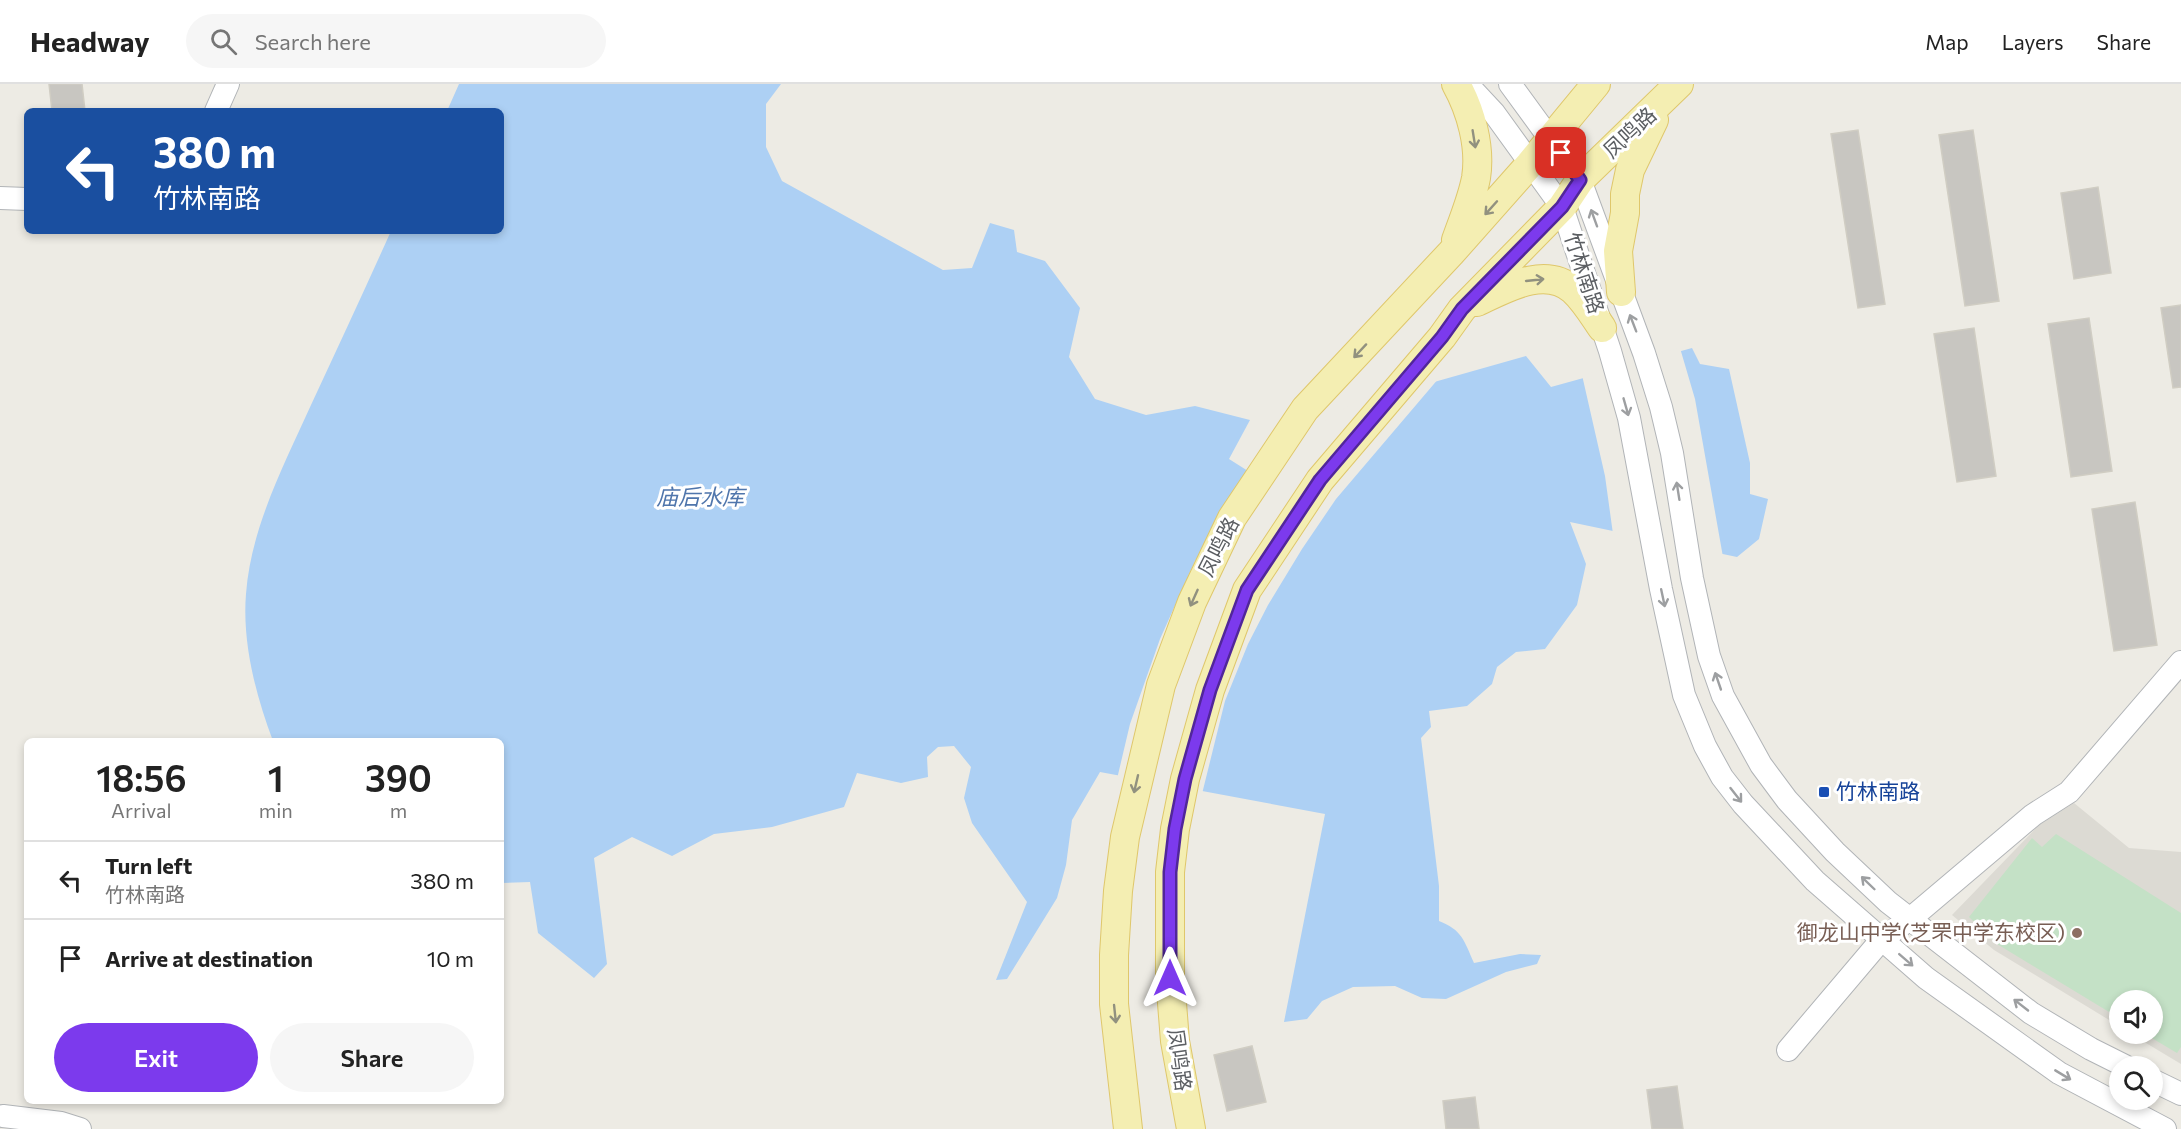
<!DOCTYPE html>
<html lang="en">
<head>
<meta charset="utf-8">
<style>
  body { margin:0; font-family:Commissioner,"Noto Sans SC",sans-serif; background:#f6f6f6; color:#222; height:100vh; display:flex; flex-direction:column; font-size:22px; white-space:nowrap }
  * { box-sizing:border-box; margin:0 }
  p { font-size:20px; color:#767676 }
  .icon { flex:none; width:33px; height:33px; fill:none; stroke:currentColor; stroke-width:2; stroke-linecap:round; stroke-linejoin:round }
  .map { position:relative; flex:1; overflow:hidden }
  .sheet { position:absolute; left:24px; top:654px; width:480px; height:366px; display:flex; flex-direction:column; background:#fff; border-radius:9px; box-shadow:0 3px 9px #0003 }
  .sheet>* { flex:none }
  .top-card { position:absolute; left:24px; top:24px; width:480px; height:126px; border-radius:9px; box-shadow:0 3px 9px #0003; background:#1a4fa0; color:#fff; overflow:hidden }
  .controls { position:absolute; left:2109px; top:906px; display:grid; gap:12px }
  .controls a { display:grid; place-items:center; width:54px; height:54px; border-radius:50%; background:#fff; box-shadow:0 3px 9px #0003; font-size:30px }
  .pin { position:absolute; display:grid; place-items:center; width:51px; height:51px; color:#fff; margin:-26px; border-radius:12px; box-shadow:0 3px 9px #0006 }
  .me { position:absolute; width:66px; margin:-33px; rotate:0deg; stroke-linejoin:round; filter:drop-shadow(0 0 4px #0008) }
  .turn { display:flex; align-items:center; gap:21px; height:126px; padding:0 30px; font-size:27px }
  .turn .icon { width:78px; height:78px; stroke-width:2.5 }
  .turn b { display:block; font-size:42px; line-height:51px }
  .eta { display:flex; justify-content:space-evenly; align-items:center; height:102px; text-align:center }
  .eta b { font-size:36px; font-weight:600; line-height:42px }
  .button { display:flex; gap:12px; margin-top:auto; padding:12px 30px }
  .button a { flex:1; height:69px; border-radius:36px; background:#7c3aed; color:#fff; font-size:24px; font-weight:600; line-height:69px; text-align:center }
  .button a+a { background:#f6f6f6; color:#222 }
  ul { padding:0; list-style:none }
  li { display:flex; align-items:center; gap:18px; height:78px; padding:0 30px; border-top:2px solid #e0e0e0 }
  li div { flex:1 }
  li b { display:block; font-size:22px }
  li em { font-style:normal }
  header { display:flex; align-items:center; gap:36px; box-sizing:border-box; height:84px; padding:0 30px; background:#fff; border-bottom:2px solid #e0e0e0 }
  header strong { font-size:28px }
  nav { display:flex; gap:33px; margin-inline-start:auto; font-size:21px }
  .search { width:420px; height:54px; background:#f6f6f6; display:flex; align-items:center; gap:15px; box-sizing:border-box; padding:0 21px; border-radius:33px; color:#767676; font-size:22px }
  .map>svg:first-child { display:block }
</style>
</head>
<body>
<header>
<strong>Headway</strong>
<div class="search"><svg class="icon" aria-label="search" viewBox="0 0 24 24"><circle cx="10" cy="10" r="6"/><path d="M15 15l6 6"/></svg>Search here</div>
<nav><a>Map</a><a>Layers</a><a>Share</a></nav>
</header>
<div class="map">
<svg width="2181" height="1045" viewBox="0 0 2181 1045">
  <rect width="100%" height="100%" fill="#edebe4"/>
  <path fill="#dcdad3" d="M2074,719l55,45 52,4v212l-50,-30h21v-34h-32l-1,26 -125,-76 -42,-35 87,-90z"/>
  <path fill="#c4e1c6" d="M2056,750l125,79v134l-4,6 -32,-19h7v-34h-32l-1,18 -122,-74 -28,-27 63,-79 10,9z"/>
  <path fill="#add0f4" d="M459,0h322l-15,20v43l16,34 161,89 29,-2 18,-45 24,7 3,22 28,9 35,47 -11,49 26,42 51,16 49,-9 55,14 -21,39 19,12 112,-68 166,-47 25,31 141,-39 8,16 29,5 21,94v31l18,5 -9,40 -22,18 -167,-35 16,42 -9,41 -32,44 -29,3 -19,15 -5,17 -25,22 -38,5 2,16 -10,11 18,148v35c23,9 25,19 35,42l46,-9 21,1 -4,9 -31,8 -60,27 -24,-1 -27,-12 -42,1 -31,14 -15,18 -23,3 41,-208 -225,-42 -28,48 -6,45 -9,33 -50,81 -11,1 31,-78 -55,-79 -8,-25 7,-31 -17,-21 -16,1 -11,10 1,20 -27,6 -44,-10 -13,34 -72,20 -58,7 -42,22 -40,-19 -38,21 13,106 -13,14 -56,-45 -8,-51 -29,1v-142h-228c-17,-45 -31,-98 -27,-147 5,-67 38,-129 65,-189 27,-58 54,-116 80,-174h110v-120h-54z"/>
  <path fill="#edebe4" d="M1680,264l15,51 28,158 -110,-23 -8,-58 -23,-101z
    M1439,294l-103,121 -34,50 -34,56 -20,39 -23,57 -23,93 -85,-15 13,-55 30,-85 35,-78 72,-105 91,-56z"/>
  <path fill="#c8c6c1" stroke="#d0cdc3" stroke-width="1.5" d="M49,0h33l3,27h-33z
    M1858,46l27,174 -27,4 -27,-174z
    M1973,46l26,171 -34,5 -26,-171z
    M2098,103l13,86 -37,6 -13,-86z
    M2181,221v82l-8,1 -12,-80z
    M2089,234l23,153 -41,6 -23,-153z
    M1974,244l22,148 -39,6 -23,-148z
    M2135,418l22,143 -43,6 -22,-142z
    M1252,962l14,56 -39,9 -13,-56z
    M1677,1002l6,43h-31l-5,-39z
    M1475,1013l4,32h-33l-3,-28z"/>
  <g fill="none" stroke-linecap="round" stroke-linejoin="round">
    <defs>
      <path id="minor" d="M1467,0l27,29 68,94 48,144 19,67 32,171 23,106 21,51 17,31 21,27 72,77 111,97 133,95 106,56
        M1510,0l70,96 64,173 17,54 11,46 20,125 17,78 14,40 38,69 26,35 48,52 53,50 143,111 60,36 34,17
        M216,27l12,-27
        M0,114l27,1
        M1788,966l94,-111 28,-20 123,-104 36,-23 112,-130
        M2152,996l29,14
        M3,1032l58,7 19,6"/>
      <path id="major" d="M1456,156c7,-20 16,-41 20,-62 5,-31 -5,-67 -20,-94
        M1621,208l-3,-41 7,-38v-19l5,-24 24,-50
        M1477,218c28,-13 68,-37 96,-12 12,11 20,25 29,38
        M1128,1045l-14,-125v-49l4,-64 7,-54 36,-152 31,-83 40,-84 73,-109 146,-156 79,-89 66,-80
        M1191,1045l-16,-88 -5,-63v-106l5,-43 10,-50 25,-89 37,-100 73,-110 122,-143 20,-28 100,-102 18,-27 99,-96"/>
    </defs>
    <use href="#minor" stroke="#b1b4b7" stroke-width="24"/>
    <use href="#major" stroke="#dfc76b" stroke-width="30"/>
    <use href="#minor" stroke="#fff" stroke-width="22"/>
    <use href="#major" stroke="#f4eeb2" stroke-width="28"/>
  </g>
  <defs><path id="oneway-shaft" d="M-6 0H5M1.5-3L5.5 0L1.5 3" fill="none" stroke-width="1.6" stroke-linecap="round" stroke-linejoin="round" transform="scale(1.5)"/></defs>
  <g stroke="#91917f">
    <use href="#oneway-shaft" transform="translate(1474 55) rotate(81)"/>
    <use href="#oneway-shaft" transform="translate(1491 124) rotate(132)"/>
    <use href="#oneway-shaft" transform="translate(1535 196) rotate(-6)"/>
    <use href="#oneway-shaft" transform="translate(1360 267) rotate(133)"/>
    <use href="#oneway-shaft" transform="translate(1194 514) rotate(114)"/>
    <use href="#oneway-shaft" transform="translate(1136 700) rotate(103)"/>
    <use href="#oneway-shaft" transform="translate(1115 930) rotate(84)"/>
  </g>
  <g stroke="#9d9fa1">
    <use href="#oneway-shaft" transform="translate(1594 134) rotate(-110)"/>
    <use href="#oneway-shaft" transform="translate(1633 239) rotate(-111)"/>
    <use href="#oneway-shaft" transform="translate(1626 323) rotate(74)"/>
    <use href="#oneway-shaft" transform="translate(1678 407) rotate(-99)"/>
    <use href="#oneway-shaft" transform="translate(1663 514) rotate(78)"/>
    <use href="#oneway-shaft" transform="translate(1718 597) rotate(-109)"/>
    <use href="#oneway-shaft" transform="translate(1736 711) rotate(52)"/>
    <use href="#oneway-shaft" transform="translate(1868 799) rotate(-136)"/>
    <use href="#oneway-shaft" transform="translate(1906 876) rotate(41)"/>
    <use href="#oneway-shaft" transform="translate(2021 921) rotate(-142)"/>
    <use href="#oneway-shaft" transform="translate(2063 991) rotate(31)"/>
  </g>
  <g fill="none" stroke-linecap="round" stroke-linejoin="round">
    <defs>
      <path id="route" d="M1170,894v-106l5,-43 10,-50 25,-89 37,-100 73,-110 122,-143 20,-28 100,-102 18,-27 -19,-27"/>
    </defs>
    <use href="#route" stroke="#51269a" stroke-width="15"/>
    <use href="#route" stroke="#7c3aed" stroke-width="10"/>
  </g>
  <rect fill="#1a4fb4" stroke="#fff" stroke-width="2" x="1818" y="702" width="12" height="12" rx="3"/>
  <circle fill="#8d6e63" stroke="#fff" stroke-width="2" cx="2077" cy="849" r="6"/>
  <g text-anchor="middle" stroke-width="6" stroke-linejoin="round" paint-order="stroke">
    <g font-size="21" fill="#5c5f63" stroke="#fff">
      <text transform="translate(1630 49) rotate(-43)" y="7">凤鸣路</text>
      <text transform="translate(1584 189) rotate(72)" y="7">竹林南路</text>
      <text transform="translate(1219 463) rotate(-63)" y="7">凤鸣路</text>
      <text transform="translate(1179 976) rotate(82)" y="7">凤鸣路</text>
    </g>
    <g font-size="21" fill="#164399" stroke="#fff" text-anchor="start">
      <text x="1836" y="715">竹林南路</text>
    </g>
    <g font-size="21" fill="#785e54" stroke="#fff" text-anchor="end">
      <text x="2065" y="856">御龙山中学(芝罘中学东校区)</text>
    </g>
    <g font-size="22" font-style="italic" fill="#5076ac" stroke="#fff">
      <text x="700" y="421">庙后水库</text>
    </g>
  </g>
</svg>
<div class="controls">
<a><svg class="icon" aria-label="sound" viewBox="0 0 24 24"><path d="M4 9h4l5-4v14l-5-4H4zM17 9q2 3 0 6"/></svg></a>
<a><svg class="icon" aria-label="search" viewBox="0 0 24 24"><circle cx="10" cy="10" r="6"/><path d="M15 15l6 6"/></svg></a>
</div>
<div class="pin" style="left:1561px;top:69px;background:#d93025"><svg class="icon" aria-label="arrive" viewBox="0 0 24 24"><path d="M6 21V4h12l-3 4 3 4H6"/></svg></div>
<svg class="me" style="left:1170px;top:894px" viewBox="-20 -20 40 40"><path d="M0-17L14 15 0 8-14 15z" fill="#7c3aed" stroke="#fff" stroke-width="4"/></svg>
<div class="top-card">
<div class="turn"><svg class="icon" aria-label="left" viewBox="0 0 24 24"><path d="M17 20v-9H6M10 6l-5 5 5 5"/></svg><div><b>380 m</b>竹林南路</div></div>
</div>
<section class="sheet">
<div class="eta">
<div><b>18:56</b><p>Arrival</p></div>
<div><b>1</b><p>min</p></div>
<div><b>390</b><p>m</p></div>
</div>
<ul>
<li><svg class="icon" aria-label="left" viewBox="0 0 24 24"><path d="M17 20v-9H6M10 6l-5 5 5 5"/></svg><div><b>Turn left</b><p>竹林南路</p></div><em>380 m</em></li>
<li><svg class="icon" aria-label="arrive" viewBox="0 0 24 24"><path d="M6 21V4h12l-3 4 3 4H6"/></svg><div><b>Arrive at destination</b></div><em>10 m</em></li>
</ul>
<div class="button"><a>Exit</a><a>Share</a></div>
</section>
</div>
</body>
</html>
